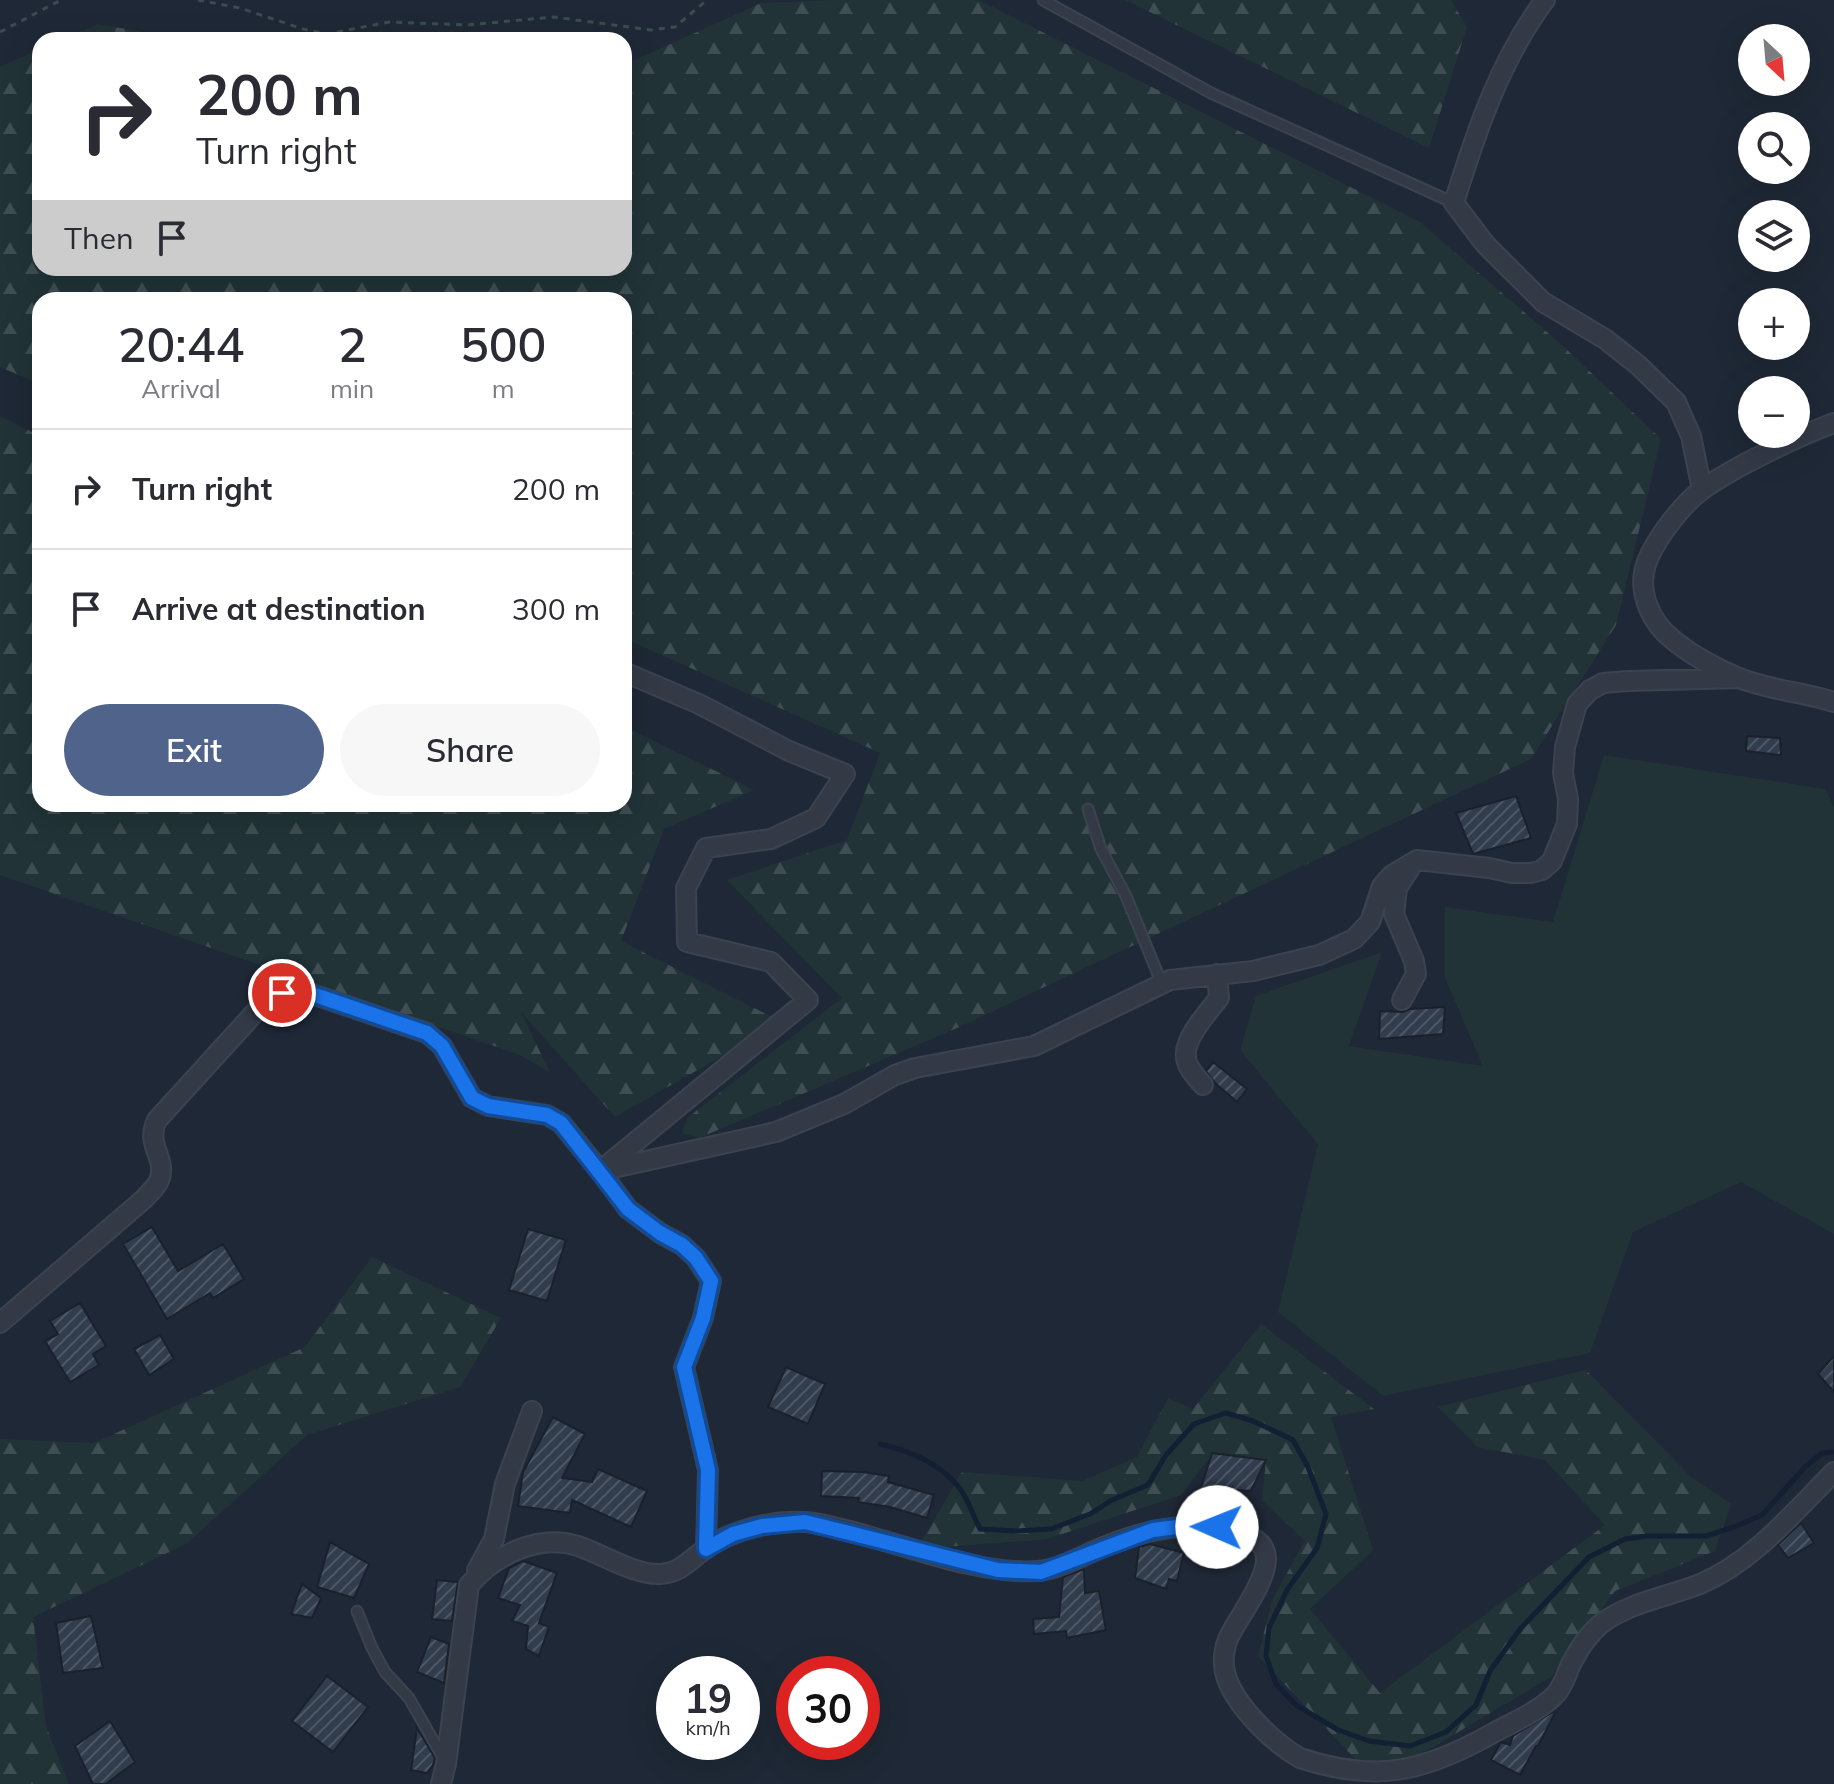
<!DOCTYPE html>
<html lang="en">
<head>
<meta charset="utf-8">
<style>
  body { margin:0; font-family:Mulish,sans-serif; background:#f7f7f7; color:#2b2b33; height:100vh; display:flex; flex-direction:column; font-size:30px; white-space:nowrap }
  * { box-sizing:border-box; margin:0 }
  p { font-size:26px; color:#7c7c81 }
  .icon { flex:none; width:44px; height:44px; fill:none; stroke:currentColor; stroke-width:2; stroke-linecap:round; stroke-linejoin:round }
  .map { position:relative; flex:1; overflow:hidden }
  .details { position:absolute; left:32px; top:292px; width:600px; height:520px; display:flex; flex-direction:column; background:#fff; border-radius:24px; box-shadow:0 8px 32px #0002 }
  .details>* { flex:none }
  .top-card { position:absolute; left:32px; top:32px; width:600px; height:244px; border-radius:24px; box-shadow:0 8px 32px #0002; background:#fff; color:#2b2b33; overflow:hidden }
  .needle { width:52px; rotate:154deg }
  .controls { position:absolute; left:1738px; top:24px; display:grid; gap:16px }
  .controls a { display:grid; place-items:center; width:72px; height:72px; border-radius:50%; background:#fff; box-shadow:0 8px 32px #0002; font-size:40px }
  .speed { position:absolute; left:656px; top:1656px; display:flex; gap:16px; font-size:40px; font-weight:700; text-align:center }
  .speed>* { display:grid; place-content:center; width:104px; height:104px; border-radius:50%; background:#fff; box-shadow:0 8px 32px #0002; line-height:1 }
  .speed small { font-size:20px; font-weight:400 }
  .speed .limit { border:12px solid #d22; background:#fff; color:#111 }
  .pin { position:absolute; display:grid; place-items:center; width:68px; height:68px; color:#fff; margin:-34px; border:4px solid #fff; border-radius:50%; box-shadow:0 2px 8px #0007 }
  .me { position:absolute; width:88px; margin:-44px; rotate:271deg; stroke-linejoin:round; filter:drop-shadow(0 0 6px #0008) }
  .turn { display:flex; align-items:center; gap:28px; height:168px; padding:0 32px; font-size:36px }
  .turn .icon { width:104px; height:104px; stroke-width:2.5 }
  .turn b { display:block; font-size:56px; line-height:68px }
  .then { display:flex; align-items:center; height:76px; padding:0 32px; background:#0003; gap:16px; font-size:30px }
  .eta { display:flex; justify-content:space-evenly; align-items:center; height:136px; text-align:center }
  .eta b { font-size:48px; font-weight:600; line-height:56px }
  .primary-button { display:flex; gap:16px; margin-top:auto; padding:16px 32px }
  .primary-button a { flex:1; height:92px; border-radius:48px; background:#50648b; color:#fff; font-size:32px; font-weight:600; line-height:92px; text-align:center }
  .primary-button a+a { background:#f7f7f7; color:#2b2b33 }
  ul { padding:0; list-style:none }
  li { display:flex; align-items:center; gap:24px; height:120px; padding:0 32px; border-top:2px solid #e1e1e2 }
  li div { flex:1 }
  li b { display:block; font-size:30px }
  li em { font-style:normal }
  .map>svg:first-child { display:block }
</style>
</head>
<body>
<div class="map">
<svg width="1834" height="1784" viewBox="0 0 1834 1784">
  <defs>
    <pattern id="forest-firs" width="22" height="20" patternUnits="userSpaceOnUse" patternTransform="scale(2)"><rect width="22" height="20" fill="#213337"/><path d="M5 1l3.5 6h-7zM16 11l3.5 6h-7z" fill="#3f4e52"/></pattern>
    <pattern id="building-hatch" width="6" height="6" patternUnits="userSpaceOnUse" patternTransform="scale(2)"><rect width="6" height="6" fill="#313c4d"/><path d="M-1 1l2-2M0 6l6-6M5 7l2-2" fill="none" stroke="#4c5665"/></pattern>
  </defs>
  <rect width="100%" height="100%" fill="#1f2836"/>
  <path fill="#213337" d="M1604,755l221,34 9,18v427l-93,-52 -108,50 -43,121 -207,43 -105,-84 40,-168 -78,-94 16,-54 126,-44 -33,94 134,20 -38,-88v-71l108,15z"/>
  <path fill="url(#forest-firs)" d="M833,0h146l441,222 142,123 99,94 -45,186 -85,134 -574,269 -258,110 -17,-5 5,-15 155,-120 -115,-118 120,-40 33,-87 -256,-115v-338h-584v84l-40,-17v-300l40,-18v219h584v-203l137,-62z
    M1125,0h326l16,27 -38,121z
    M98,24l90,16h-126z
    M0,416l40,20v368h584v-78l130,64 -90,39 -43,112 161,81 -167,95 -94,-105 29,61 -30,-18 -520,-180z
    M372,1257l129,61 -41,69 -153,48 -121,109 -153,73 13,109 23,58h-69v-345l94,4 211,-96z
    M1261,1324l113,85 -43,8 42,133 -63,59 70,84 225,-168 -60,-65 -67,-13 -40,-40 148,-37 106,108 39,26 -16,47 -100,40 -64,86 -175,104 -118,-125 14,-56 33,-59 -43,-41 4,-40 -53,-7 -32,42 -134,44 -130,10 45,-77 120,9 55,-24 31,-59 25,11z"/>
  <g fill="none" stroke-linecap="round" stroke-linejoin="round">
    <path stroke="#131f32" stroke-width="5" d="M880,1444c31,7 67,22 84,51 6,10 10,23 16,34l37,2 34,-2 39,-15 22,-14 36,-15 18,-30 28,-31 32,-11 27,8 40,19 15,27 18,47 -9,34 -30,42 -18,38 -3,28 10,28 20,21 42,25 31,11 41,5 36,-14 30,-27 14,-34 30,-42 69,-72 36,-18 23,-3h58l28,-9 28,-12 43,-48 17,-14 12,-1"/>
  </g>
  <path fill="url(#building-hatch)" stroke="#1a212d" stroke-width="2" d="M1747,736l33,2 1,17 -35,-4z
    M1516,796l15,42 -58,16 -17,-41z
    M1445,1007l-2,27 -64,5 1,-28 23,1 7,-3z
    M1213,1062l34,27 -10,13 -22,-19 -9,-12z
    M152,1227l26,44 45,-27 21,35 -31,19 -3,-5 -43,26 -44,-75z
    M528,1229l38,11 -19,61 -38,-11z
    M80,1303l26,43 -13,8 6,11 -29,17 -25,-41 13,-7 -8,-13z
    M160,1335l14,24 -25,16 -15,-26z
    M1834,1356v36l-16,-18z
    M786,1367l39,17 -17,40 -40,-17z
    M553,1417l32,17 -23,44 30,4 6,-13 49,22 -16,36 -59,-27 -2,13 -52,-7 5,-34z
    M1212,1453l54,7 -15,31 -50,-3z
    M822,1471l41,1 26,4 -1,6 46,13 -7,23 -37,-11 -32,-5 1,-4 -38,-2z
    M1801,1523l13,20 -26,15 -10,-13z
    M330,1542l39,22 -15,34 -37,-11z
    M1150,1544l34,9 -7,28 -8,-2 -3,10 -31,-11 4,-31z
    M523,1561l34,12 -18,50 10,4 -10,29 -13,-7 2,-23 -16,-5 8,-16 -22,-7 11,-30z
    M1084,1569l1,24 14,-2 7,39 -39,8 -1,-7 -32,3 -1,-15 26,-2 4,-40z
    M437,1580l21,2 -6,39 -20,-2z
    M302,1584l19,14 -9,20 -21,-4z
    M91,1616l12,52 -40,5 -7,-50z
    M431,1637l18,7 -5,39 -27,-11z
    M327,1676l41,31 -35,45 -41,-31z
    M1553,1712l2,1 -17,33h-2l-16,29 -29,-15 10,-18 9,3 3,-9z
    M110,1721l25,41 -29,22h-13l-18,-38z
    M417,1728l18,30 -2,7 -6,8 -16,-3z"/>
  <g fill="none" stroke-linecap="round" stroke-linejoin="round">
    <defs>
      <path id="lane" d="M1043,0l168,93 243,110
        M1088,809l13,40 25,47 36,88
        M357,1611l15,37 13,24 24,26 36,63"/>
      <path id="street" d="M1545,0c-45,60 -69,132 -91,203l31,41 58,58 62,37 33,26 38,37 15,34 11,54
        M1834,423c-38,14 -98,43 -131,66 -21,15 -55,58 -59,84 -4,23 8,50 27,65 18,16 46,31 68,40 30,12 64,14 95,24
        M624,672l75,32 90,47 56,23 -29,44 -45,21 -65,9 -20,40 1,54 84,20 37,38 -208,171 28,38 32,24 22,12 14,13 15,23 -8,37 -19,49 24,103 -2,79
        M1402,1000l14,-26 -2,-13 -20,-47 3,-26 13,-20
        M1203,1085c-6,-7 -16,-17 -17,-27 -3,-19 22,-46 33,-60l-2,-24
        M0,1323l144,-124c5,-6 14,-13 16,-21 6,-22 -15,-33 -3,-58l102,-112 23,-15 21,-2 124,42 15,13 30,52 16,8 59,9 14,8 39,48 176,-39 68,-28 51,-29 20,-7 119,-22 136,-66 83,-9 66,-16 35,-16 16,-17 12,-36 10,-11 25,-15 72,8 23,5h19l11,-3 10,-9 15,-37 1,-25 -5,-26 2,-26 12,-43 13,-14 13,-7 25,-2 112,-3
        M477,1570l17,-31 11,-55 27,-73
        M441,1784l5,-20 23,-179c25,-29 69,-52 109,-39 24,8 56,29 82,28 20,-1 30,-14 45,-25 27,-19 67,-29 100,-27 17,1 36,7 52,11 53,14 125,42 180,38 18,-1 40,-12 57,-20 53,-23 97,-33 153,-15 48,15 -9,78 -19,103 -3,7 -5,19 -4,26 2,33 48,77 76,93 78,26 125,13 195,-26 20,-11 43,-20 60,-37 10,-10 12,-26 20,-38 6,-12 17,-26 27,-34 29,-21 65,-26 98,-39 53,-22 94,-72 134,-112"/>
    </defs>
    <use href="#lane" stroke="#3c4350" stroke-width="13"/>
    <use href="#street" stroke="#3c4350" stroke-width="22"/>
    <path stroke="#394d4f" stroke-width="3" stroke-dasharray="6 6" stroke-linecap="butt" d="M198,0l42,8 63,21 24,5 62,-12 78,3 87,-8 97,13 24,-3 32,-27
      M0,32l61,-32"/>
    <use href="#lane" stroke="#333a46" stroke-width="9"/>
    <use href="#street" stroke="#333a46" stroke-width="18"/>
  </g>
  <g fill="none" stroke-linecap="round" stroke-linejoin="round">
    <defs>
      <path id="route" d="M282,993l21,-2 124,42 15,13 30,52 16,8 59,9 14,8 67,86 32,24 22,12 14,13 15,23 -8,37 -19,49 24,103 -2,79 27,-15 29,-8 43,-4 193,48 43,2 112,-42 40,-5 24,2"/>
    </defs>
    <use href="#route" stroke="#114b97" stroke-width="20"/>
    <use href="#route" stroke="#1a73e8" stroke-width="14"/>
  </g>
</svg>
<div class="controls">
<a><svg class="needle" viewBox="-14 -14 28 28"><path d="M0-13l5 13h-10z" fill="#e53935"/><path d="M0 13l5-13h-10z" fill="#7c7c81"/></svg></a>
<a><svg class="icon" aria-label="search" viewBox="0 0 24 24"><circle cx="10" cy="10" r="6"/><path d="M15 15l6 6"/></svg></a>
<a><svg class="icon" aria-label="layers" viewBox="0 0 24 24"><path d="M12 4l9 5-9 5-9-5zM3 14l9 5 9-5"/></svg></a>
<a>+</a>
<a>−</a>
</div>
<div class="speed"><div>19<small>km/h</small></div><div class="limit">30</div></div>
<div class="pin" style="left:282px;top:993px;background:#d93025"><svg class="icon" aria-label="arrive" viewBox="0 0 24 24"><path d="M6 21V4h12l-3 4 3 4H6"/></svg></div>
<svg class="me" style="left:1217px;top:1527px" viewBox="-20 -20 40 40"><circle r="19" fill="#fff"/><path d="M0-13L10 11 0 6-10 11z" fill="#1a73e8"/></svg>
<div class="top-card">
<div class="turn"><svg class="icon" aria-label="right" viewBox="0 0 24 24"><path d="M7 20v-9h11M14 6l5 5-5 5"/></svg><div><b>200 m</b>Turn right</div></div>
<div class="then">Then<svg class="icon" aria-label="arrive" viewBox="0 0 24 24"><path d="M6 21V4h12l-3 4 3 4H6"/></svg></div>
</div>
<section class="details">
<div class="eta">
<div><b>20:44</b><p>Arrival</p></div>
<div><b>2</b><p>min</p></div>
<div><b>500</b><p>m</p></div>
</div>
<ul>
<li><svg class="icon" aria-label="right" viewBox="0 0 24 24"><path d="M7 20v-9h11M14 6l5 5-5 5"/></svg><div><b>Turn right</b></div><em>200 m</em></li>
<li><svg class="icon" aria-label="arrive" viewBox="0 0 24 24"><path d="M6 21V4h12l-3 4 3 4H6"/></svg><div><b>Arrive at destination</b></div><em>300 m</em></li>
</ul>
<div class="primary-button"><a>Exit</a><a>Share</a></div>
</section>
</div>
</body>
</html>
